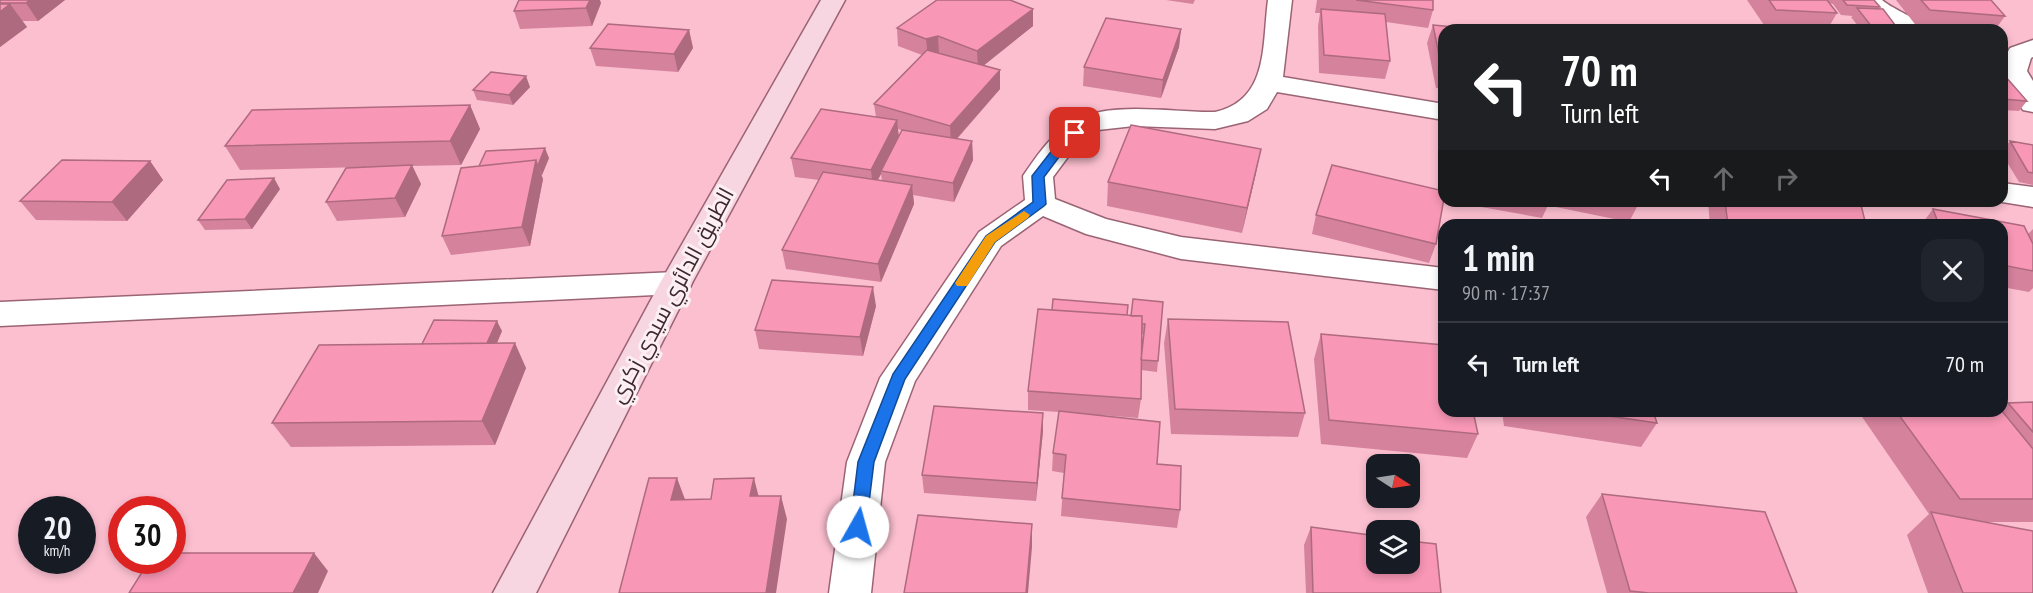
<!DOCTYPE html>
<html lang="en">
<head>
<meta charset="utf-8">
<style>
  body { margin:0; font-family:"PT Sans Narrow",Cairo,sans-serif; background:#20242c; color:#f1f3f6; height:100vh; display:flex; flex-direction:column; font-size:22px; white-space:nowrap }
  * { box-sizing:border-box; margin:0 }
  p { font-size:20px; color:#9ea1a6 }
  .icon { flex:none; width:33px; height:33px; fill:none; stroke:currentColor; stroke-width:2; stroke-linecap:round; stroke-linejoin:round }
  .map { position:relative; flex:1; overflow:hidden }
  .details { position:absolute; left:1438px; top:219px; width:570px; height:198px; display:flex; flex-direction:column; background:#171b24; border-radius:18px; box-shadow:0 3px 9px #0003 }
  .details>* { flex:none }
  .banner { position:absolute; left:1438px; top:24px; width:570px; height:183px; border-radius:18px; box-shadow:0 3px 9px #0003; background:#202124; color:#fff; overflow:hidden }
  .needle { width:39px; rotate:102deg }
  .fabs { position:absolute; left:1366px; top:454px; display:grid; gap:12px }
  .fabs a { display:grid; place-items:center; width:54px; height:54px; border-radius:12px; background:#171b24; box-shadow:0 3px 9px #0003; font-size:30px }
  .speed { position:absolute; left:18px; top:496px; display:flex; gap:12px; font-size:30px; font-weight:700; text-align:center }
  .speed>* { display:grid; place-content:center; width:78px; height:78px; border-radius:50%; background:#171b24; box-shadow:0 3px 9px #0003; line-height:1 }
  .speed small { font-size:15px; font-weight:400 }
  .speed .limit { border:9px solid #d22; background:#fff; color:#111 }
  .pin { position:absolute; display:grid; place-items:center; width:51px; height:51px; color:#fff; margin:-26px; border-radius:12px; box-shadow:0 3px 9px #0006 }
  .me { position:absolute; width:66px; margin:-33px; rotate:7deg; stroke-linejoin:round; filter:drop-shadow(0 0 4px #0008) }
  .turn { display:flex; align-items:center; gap:21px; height:126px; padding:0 24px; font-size:27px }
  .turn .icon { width:78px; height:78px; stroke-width:2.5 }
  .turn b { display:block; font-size:42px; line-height:51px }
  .lanes { display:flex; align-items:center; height:57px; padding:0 24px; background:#0003; justify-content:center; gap:30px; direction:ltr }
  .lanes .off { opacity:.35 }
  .round { display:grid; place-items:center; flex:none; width:63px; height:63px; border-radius:18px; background:#20242c }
  .headline { display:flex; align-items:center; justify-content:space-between; height:102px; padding:0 24px }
  h1 { font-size:36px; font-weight:600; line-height:45px }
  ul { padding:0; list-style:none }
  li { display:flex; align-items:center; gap:18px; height:84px; padding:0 24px; border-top:2px solid #363941 }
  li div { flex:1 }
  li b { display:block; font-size:22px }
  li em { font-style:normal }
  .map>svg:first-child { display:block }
</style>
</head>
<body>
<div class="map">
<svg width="2033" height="593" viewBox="0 0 2033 593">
  <rect width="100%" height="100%" fill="#fcbfd0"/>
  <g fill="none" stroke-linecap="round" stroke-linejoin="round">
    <defs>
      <path id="street" d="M1268,0h24l-9,77 161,27v16l-167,-28 -10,17 -19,12 -33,8 -81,-3 -36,4 -22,16 -23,31 2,22 51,20 75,18 263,31v22l-263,-31 -95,-25 -43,-18 -42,30 -86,135 -30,81 -14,131h-42l18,-131 33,-84 99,-146 46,-32 -2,-24c13,-19 27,-40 46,-52 36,-25 104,-11 146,-12 54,-12 47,-67 53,-112z
        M1856,0h26c13,11 34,16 44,30h-32l-20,-11z
        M2033,40v17l-2,1 -4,13 6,10v31l-10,-2c-13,-19 -28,-40 -13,-62z
        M2002,183l31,4v20l-37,-6h6z
        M676,272l12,3 4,8 -4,8 -12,3 -676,32v-24z"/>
      <path id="secondary" d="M821,0h24l-153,283 -156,310h-43l167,-310z"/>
    </defs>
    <use href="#street" stroke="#9a6474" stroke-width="3"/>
    <use href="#secondary" stroke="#9a6474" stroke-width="3"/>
    <use href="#street" fill="#fff" fill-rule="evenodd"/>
    <use href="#secondary" fill="#f7d5e1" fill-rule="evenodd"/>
  </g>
  <path fill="#d5829d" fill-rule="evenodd" d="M0,0h65l-27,21h-16l5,6 -27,20z
    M1166,0h29l-2,4z
    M1317,0h116v10l-5,18 -42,-6 4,39 -5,18 -66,-6 -1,-47 2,-13h-5z
    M1747,0h127l6,7 -1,2 19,20 -1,1h-36l-10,-13 2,-1 -12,-1 -8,-11 -4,-1 8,10 -10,17 -61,-2z
    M1896,0h95l14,16 -10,14h-52l-25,-2z
    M601,3l-9,23 -72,3 -6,-18z
    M1433,25l11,5v59l-8,-1 -9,-45z
    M1033,26l-50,40 17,23 -43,50 15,2 1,19 -19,42 -41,-7 1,9 -33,78 -95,-13 -4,-19 37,-70 -24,-3 -4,-19 85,-41 -2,-13 48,-49 -24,-9 -1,-18zM898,129l6,2 -5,6zM881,174l1,7 -4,-1z
    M1181,29l-2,18 -18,51 -78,-12 1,-19z
    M689,30l4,18 -15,24 -82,-6 -6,-18z
    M2002,76l25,25 -8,10 -17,-1z
    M530,87l-17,18 -36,-5 -4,-10z
    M470,105l10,24 -19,36 -49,1 9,18 -16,33 -68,4 -11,-19 37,-35 -123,3 -15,-24z
    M1444,128v72l-8,44 -7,19 -117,-29 4,-19 122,-26 2,-49z
    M2010,141l23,4v40l-14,-3 -17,-28v-4z
    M549,158l-7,17h-1l2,4 -13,67 -79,9 -9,-19 19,-68z
    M150,161l13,19 -36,41 -91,-1 -16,-19z
    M1256,173l-14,60 -135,-27 1,-24z
    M280,189l-28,40 -47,1 -7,-10z
    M1448,201h102l-8,17z
    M1551,201h88v2l-10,19 -78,-16z
    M1708,201h152l6,24h-156z
    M1933,209l91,17 4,8 5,-5v42l-15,-3 15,3v17l-4,4 -27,-5v-62h-81z
    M1163,302l-6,70 -16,-2v29l-3,19 -37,-3 56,49 23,46 -3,18 -116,-12 3,-43 -12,-2 1,-18 6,-41 -31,-2v-19l99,-76 4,1zM1142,334l2,1 -3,23z
    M876,306l-13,50 -104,-7 -4,-19z
    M1168,319l137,94 -7,24 -127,-3 -7,-91z
    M502,331l-5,12 29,25 -31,77 -204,2 -19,-24 150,-79z
    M1321,334l157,100 -11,24 -146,-14 -7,-85z
    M2033,402v120h-46l46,71h-105l-21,-58 22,-21 -71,-103h144v-3l6,-5z
    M1502,411h151l4,12 -16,24 -137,-21z
    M1043,413v18l-7,70 -112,-8 -2,-18z
    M1602,494l195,99h-190l-21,-76z
    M1311,527l130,66h-135l-2,-48z"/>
  <path fill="#ae6a7f" d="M30,0h35l-27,21 -12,-18z
    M590,0h10l1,3 -9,23 -6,-18z
    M10,4l17,23 -27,20v-35z
    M1033,9v17l-55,44 -1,-19z
    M1181,29l-2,18 -18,51 2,-18z
    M689,30l4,18 -15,24 -4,-18z
    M938,36l1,18 -11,3 -2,-18z
    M1000,70v19l-49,56 -1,-19z
    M526,76l4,11 -17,18 -4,-10z
    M470,105l10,24 -19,36 -11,-24z
    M897,120l2,19 -18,32v3l-8,14 -2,-18z
    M972,141l1,19 -19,42 -1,-19z
    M545,148l4,10 -7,17 -4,-10z
    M1261,149l-5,24 -14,60 5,-25z
    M536,160l7,19 -13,67 -8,-19z
    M150,161l13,19 -36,41 -15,-19z
    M412,165l9,19 -16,33 -10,-19z
    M274,178l6,11 -28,40 -7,-10z
    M912,185l2,19 -33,78 -3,-18z
    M873,287l3,19 -13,50 -3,-19z
    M497,321l5,10 -16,37 -5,-11z
    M515,343l11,25 -31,77 -13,-24z
    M1043,413v18l-7,70 1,-18z
    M677,478l9,24 -15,-2z
    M754,478l6,24 -10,-6z
    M781,496l6,23 -11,74h-10z
    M1032,524v23l-4,46h-2z
    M314,553l14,18 -10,22h-25z"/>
  <path fill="#f897b6" stroke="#ae6a7f" stroke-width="1.5" d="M0,0h30l-4,3h-26z
    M519,0h71l-4,8 -72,3z
    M937,0h73l23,9 -56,42 -39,-15 -12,3 -29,-11z
    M1356,0h77v10z
    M1769,0h58l10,13 -61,-3z
    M1843,0h31l6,7 -33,-2z
    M1921,0h70l14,16 -75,-6z
    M0,4h10l-10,8z
    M1857,8l26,1 15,20 -26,-2z
    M1321,9l64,5 5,47 -66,-6z
    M1106,18l75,11 -18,51 -79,-13z
    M608,24l81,6 -15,24 -84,-6z
    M1433,25l54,5h-43v40h-2z
    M927,50l73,20 -50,56 -76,-22z
    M491,72l35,4 -17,19 -36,-5z
    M2002,76h3l22,25 -25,-2z
    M470,105l-20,36 -225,5 27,-36z
    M821,109l76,11 -26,50 -80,-12z
    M1131,125l130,24 -14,59 -139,-26z
    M902,130l70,11 -19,42 -72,-12z
    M2010,141l23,4v28l-5,-1z
    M545,148l-7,17h-1l-1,-5 -57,6 7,-15z
    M62,160l88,1 -38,41 -92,-1z
    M536,160l-14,67 -80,9 19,-68z
    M412,165l-17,33 -69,4 20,-34z
    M1332,165l112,26v7l-8,46 -120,-29z
    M823,172l89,13 -34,79 -96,-14z
    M274,178l-29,41 -47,1 29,-40z
    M1628,201h11v2z
    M1725,201h135l6,24h-138z
    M1933,209l91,17 9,18v27l-31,-6v-40h-63z
    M772,280l101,7 -13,50 -105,-7z
    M1053,299l75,6 -1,10 -75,-5z
    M1133,299l30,3 -5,59 -17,-1 4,-36h-3v-8h-11z
    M1038,309l104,7 -1,83 -113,-8z
    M1168,319l120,3 17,91 -130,-4z
    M434,320l63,1 -10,22 -65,1z
    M1321,334l123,11v66h29l5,23 -149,-14z
    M515,343l-33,78 -210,2 47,-78z
    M2033,402v30l-25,-29z
    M934,406l109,7 -6,70 -115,-8z
    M1059,411l101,11 -3,42 24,2 -1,44 -118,-12 4,-43 -13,-2z
    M1575,411h78l4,12z
    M1896,411h106l31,38v50h-73z
    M649,478h28l-6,22 40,-1 3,-20 40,-1 -4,18h31l-15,97h-147z
    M1602,494l163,18 32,81h-148l-19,-2z
    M1931,512l102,19v62h-70z
    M918,515l114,9 -6,69h-122z
    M1311,527l66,9v28h33v-23l26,3 5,49h-128z
    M172,553h142l-21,40h-164l20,-32h23z"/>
  <path fill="#1a73e8" stroke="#114b97" stroke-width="1.5" d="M1075,130l6,3 -13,12 -24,32 2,27 -2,2 -49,36 -90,137 -31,83 -8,65 -2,5 -6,2 -6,-2 -2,-5 8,-65 35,-88 93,-138 47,-34 -1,-26 28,-36z"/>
  <path fill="#f59e0b" d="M1024,211l6,4 -2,3 -33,24 -28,44h-10l-2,-3 31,-47z"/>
  <g text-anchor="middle" stroke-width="6" stroke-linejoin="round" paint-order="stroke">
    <g font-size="22" fill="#3e272e" stroke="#fceff3">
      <text transform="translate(671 295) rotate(-62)" y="8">الطريق الدائري سيدي زكري</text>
    </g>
  </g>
</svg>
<div class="fabs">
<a><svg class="needle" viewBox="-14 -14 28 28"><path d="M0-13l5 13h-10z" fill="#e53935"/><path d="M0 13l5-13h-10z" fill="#9ea1a6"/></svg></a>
<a><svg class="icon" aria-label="layers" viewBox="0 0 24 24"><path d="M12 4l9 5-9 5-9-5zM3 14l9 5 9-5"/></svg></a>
</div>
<div class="speed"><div>20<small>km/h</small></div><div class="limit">30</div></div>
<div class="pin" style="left:1075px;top:133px;background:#d93025"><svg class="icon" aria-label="arrive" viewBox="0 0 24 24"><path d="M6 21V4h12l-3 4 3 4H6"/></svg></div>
<svg class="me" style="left:858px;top:527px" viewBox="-20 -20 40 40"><circle r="19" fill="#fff"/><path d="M0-13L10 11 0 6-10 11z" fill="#1a73e8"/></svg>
<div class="banner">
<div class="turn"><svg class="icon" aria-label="left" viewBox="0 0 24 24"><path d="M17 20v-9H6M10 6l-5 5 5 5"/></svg><div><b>70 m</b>Turn left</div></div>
<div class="lanes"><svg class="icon" aria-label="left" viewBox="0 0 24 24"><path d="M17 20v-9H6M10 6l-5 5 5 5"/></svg><svg class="icon off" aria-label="ahead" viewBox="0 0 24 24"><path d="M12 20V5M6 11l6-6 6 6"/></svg><svg class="icon off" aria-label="right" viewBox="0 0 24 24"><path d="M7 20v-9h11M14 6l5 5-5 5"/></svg></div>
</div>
<section class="details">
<div class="headline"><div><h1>1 min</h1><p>90 m · 17:37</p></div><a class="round"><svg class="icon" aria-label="close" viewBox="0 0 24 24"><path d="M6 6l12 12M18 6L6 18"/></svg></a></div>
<ul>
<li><svg class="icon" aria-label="left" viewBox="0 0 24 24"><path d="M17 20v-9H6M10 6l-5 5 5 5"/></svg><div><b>Turn left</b></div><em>70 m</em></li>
</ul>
</section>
</div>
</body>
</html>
